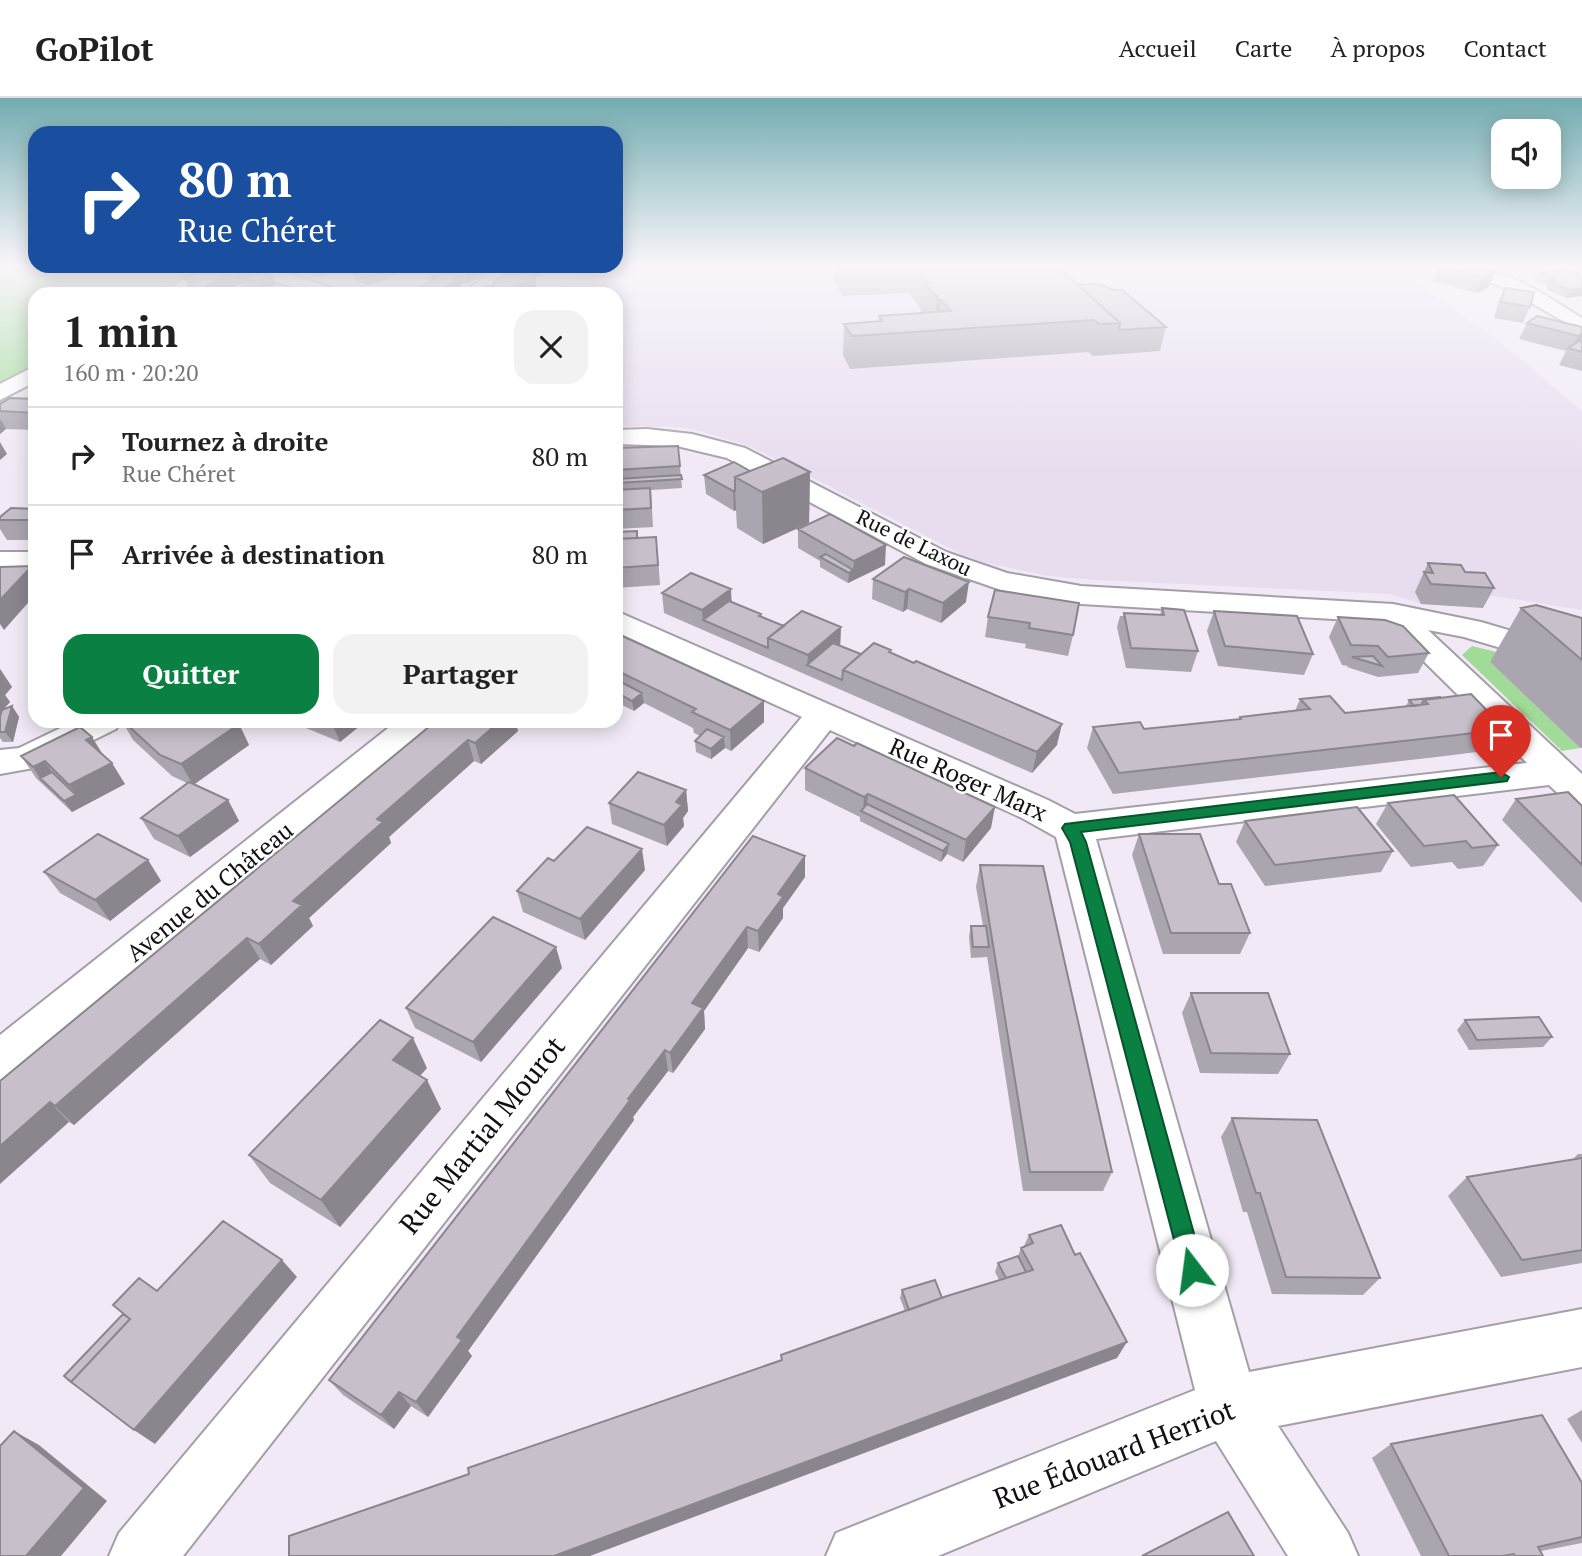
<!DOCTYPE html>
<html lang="fr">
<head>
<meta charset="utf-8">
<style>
  body { margin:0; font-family:"PT Serif",serif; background:#f2f2f2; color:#222; height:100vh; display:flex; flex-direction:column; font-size:26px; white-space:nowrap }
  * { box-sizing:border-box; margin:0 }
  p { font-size:23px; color:#767676 }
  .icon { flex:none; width:38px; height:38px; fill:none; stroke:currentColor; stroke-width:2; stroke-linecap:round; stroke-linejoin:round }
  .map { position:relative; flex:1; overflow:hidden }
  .details { position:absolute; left:28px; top:189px; width:595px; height:441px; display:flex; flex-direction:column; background:#fff; border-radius:21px; box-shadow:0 4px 18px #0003 }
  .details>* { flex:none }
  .banner { position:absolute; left:28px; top:28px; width:595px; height:147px; border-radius:21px; box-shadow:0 4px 18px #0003; background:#1a4fa0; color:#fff; overflow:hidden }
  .controls { position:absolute; left:1491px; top:21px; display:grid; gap:14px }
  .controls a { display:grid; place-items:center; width:70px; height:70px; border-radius:14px; background:#fff; box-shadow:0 4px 18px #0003; font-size:35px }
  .pin { position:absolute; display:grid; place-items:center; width:60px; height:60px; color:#fff; margin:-72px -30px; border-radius:50% 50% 50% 0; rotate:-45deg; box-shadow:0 0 7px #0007 }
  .pin .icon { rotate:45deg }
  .me { position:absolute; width:77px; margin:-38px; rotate:345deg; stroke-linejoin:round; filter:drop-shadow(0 0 5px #0008) }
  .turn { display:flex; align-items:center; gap:24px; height:147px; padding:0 35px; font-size:32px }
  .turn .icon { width:91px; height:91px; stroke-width:2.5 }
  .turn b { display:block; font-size:49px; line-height:60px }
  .round { display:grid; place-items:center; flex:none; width:74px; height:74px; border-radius:21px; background:#f2f2f2 }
  .head { display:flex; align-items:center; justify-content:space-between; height:119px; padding:0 35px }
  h1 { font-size:42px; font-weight:700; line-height:52px }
  .primary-button { display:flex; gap:14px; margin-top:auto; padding:14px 35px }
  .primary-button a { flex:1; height:80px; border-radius:21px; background:#0b8043; color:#fff; font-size:28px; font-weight:700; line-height:80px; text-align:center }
  .primary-button a+a { background:#f2f2f2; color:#222 }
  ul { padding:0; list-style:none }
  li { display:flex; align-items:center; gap:21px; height:98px; padding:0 35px; border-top:2px solid #e0e0e0 }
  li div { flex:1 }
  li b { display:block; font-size:26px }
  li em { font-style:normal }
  header { display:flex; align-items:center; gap:42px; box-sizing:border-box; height:98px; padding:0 35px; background:#fff; border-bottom:2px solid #e0e0e0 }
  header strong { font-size:33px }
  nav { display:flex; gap:38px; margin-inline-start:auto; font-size:24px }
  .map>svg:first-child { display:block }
</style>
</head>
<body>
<header>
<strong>GoPilot</strong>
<nav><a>Accueil</a><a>Carte</a><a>À propos</a><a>Contact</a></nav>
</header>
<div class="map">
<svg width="1582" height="1458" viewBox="0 0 1582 1458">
  <rect width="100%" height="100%" fill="#f1eaf6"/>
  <path fill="#e8ddef" d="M582,169h812l106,75 82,69v199l-107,-17 8,15 -62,-4 -30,-10 -295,-14 -48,-4 -66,-14 -21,-8 -209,-107 -52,-16 -23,-4 -61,-1v-132h-67z"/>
  <path fill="#a0db98" d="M0,169h203l-42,27h-126v72l-35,20z
    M1472,548l65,16h-47l90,86 -18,3 -100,-96z"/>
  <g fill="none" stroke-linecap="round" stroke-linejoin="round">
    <defs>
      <path id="street" d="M242,169h27l69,23 2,4h-27l-68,-23z
        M497,169h21l-36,27h-21z
        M1458,169c49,0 83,26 124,51v14l-75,-43 -46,-18z
        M647,331l45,5 53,14 201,104 61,21 74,13 312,18 88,18 101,30v20l-118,-35 -36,-7 154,144v34l-13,-4 -20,-19 -453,54 153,533 333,-63v58l-304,59 70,107 10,23h-70l-72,-115 -278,115h-112l10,-23 359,-143 -139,-553 -34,-19 -192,-88 -647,826h-74l10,-23 683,-816 -186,-85v-21l432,189 27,14 452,-51 -143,-141 -303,-18 -80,-14 -75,-26 -199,-106 -50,-12 -61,-2v-14z
        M0,454h35v18h-35z
        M75,623h46l-5,8 -77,38 -39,7v-24l19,-2z
        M397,623h39l-5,8 -414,348 -17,6v-48z"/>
      <path id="secondary" d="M202,169h22l-40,27h-22z
        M35,268v16l-35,18v-16z"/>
    </defs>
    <use href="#street" stroke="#a59ea9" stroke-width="4"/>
    <use href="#secondary" stroke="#a59ea9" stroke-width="4"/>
    <use href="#street" fill="#fff" fill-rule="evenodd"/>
    <use href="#secondary" fill="#fff" fill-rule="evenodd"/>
  </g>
  <path fill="#aba5af" d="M451,169h41l-3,2h-9l-1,1 1,6 -13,8h-6l1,3 -31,-6 -1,-3z
    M517,169h36l-15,9h-2v13l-16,3 -29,-5 27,-15z
    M835,169h223l20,18 88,42 -6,24 -67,5 -5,-4 -238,17 -7,-14 1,-31 34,-3 1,-5 42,-3v-4l-12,-16 -66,3 -9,-14z
    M1439,169h36l20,5 -7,16 -11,5 -44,-12z
    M310,171h37l-15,2 -12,6 -8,-1z
    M401,171l1,3 -15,5 1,2 -21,6 -12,-4 -2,-8z
    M1577,174l-1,3 6,3 -16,20 -20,-9 2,-3 -14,-6 4,-7z
    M251,178l24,9 -16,4 -17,-1 -1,-5 -17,11h-34l-5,-15z
    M1505,190l25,19 -7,16 -29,-5 4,-15z
    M1527,225l55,4v44l-23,-6 7,-14 -47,-12z
    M35,299v33l-29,-1 -6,5v-30l33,-6z
    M678,348l4,42 -31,2 2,37 -37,2v-81z
    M750,373l60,1 -1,51 -46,21 -26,-16 -1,-18 -2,1 -28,-17 -2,-19z
    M35,411v31h-28l-7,-11v-12z
    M798,431l87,36 -37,18 -28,-16v-6l-22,-13z
    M616,434l42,24 2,29 -44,3z
    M1428,465l37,9 29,16 -11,20 -62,-4 -6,-12z
    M873,481l93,23 -25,21 -34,-14 -4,3 -31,-13z
    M995,492l78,45 -5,21 -43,-8 1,-4 -41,-7 3,-20z
    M662,495l69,8 30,13 1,2 22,10 57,1 -1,19 21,8 30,-1 166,92 -25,28 -368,-160z
    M1162,510l36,43 -7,21 -65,-4 -9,-41 3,-11h3l1,-3 36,2z
    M1521,510l61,10v130h-2l-90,-86z
    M1214,513l99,43 -9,21 -86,-9 -11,-35z
    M1338,519l91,36 -11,20 -40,4 -31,-10 1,-1 -6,-1 -13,-28z
    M616,535l148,68v21l-33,29 -6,-3 -14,11 -15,-7 -1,-11 5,-5 -6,-3 -1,-5 -49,-25 -10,8 -18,-9z
    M0,571l12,18 -7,8 5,7 -7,8 9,-4 7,11 -6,25h-10l-3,-4v-21l2,-6 -2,2z
    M1442,599l63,32 -13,21 -47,6 -332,38 -26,-46 6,-21 51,2 95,-10 1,-2 55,-6 5,-12 45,14 61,-7 3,-6z
    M122,623h114l3,3 10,21 -54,39 33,16 11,21 -49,36 -36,-18 -13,-21 46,-35 -15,-7 -39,-36z
    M299,623h67l-26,21 -39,-16z
    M436,623h79l3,10 -37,33 -7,-3 -85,76 2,6 -82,75 4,8 -42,39 -11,-6 -186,166 -74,-44z
    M103,657l22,29 -53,28 -36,-34 -15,-22z
    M805,670l186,60 -28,34 -16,-8 -6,8 -81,-41v-4l-55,-27z
    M686,692l2,21 -5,7 1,8 -17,20 -55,-22 -3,-21z
    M1516,701l66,7v97l-80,-83z
    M1388,705l110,42 -15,21 -25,3 -6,-7 -41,5 -35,-43z
    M1245,723l148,30 -12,21 -116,14 -29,-44z
    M1139,736l80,50 31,49 -10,21h-77l-31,-99z
    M805,758v21l-22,31v10l-24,34 -11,-4 -44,63 1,18 -32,44 -5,-2 -35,46 1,3 -166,231 4,5 -44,61 -17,-11 -17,23 -51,-34 -14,-15z
    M148,762l13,21 -51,40 -50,-28 -16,-21z
    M554,763l91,9 -60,70 -62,-28 -6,-21z
    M980,767l132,307 -9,19h-80l-36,-235v1l-16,1 -2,-21 2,-11h12l-7,-39z
    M562,870l-81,94 -66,-34 -9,-20z
    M1191,895l99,61 -12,20 -78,-1 -18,-60z
    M1465,922l87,17 -9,10 -74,3 -12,-20z
    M427,970l-7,8 7,4 14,29 -101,118 -70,-44 -21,-28z
    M1232,1020l148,160 -17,17 -91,-1 -25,-82h-4l-22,-75z
    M1578,1056h4v109l-81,14 -53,-81 19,-19 105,-17z
    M1029,1137l88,123 -648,116 312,-114v-5l124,-44 -5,-13 2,-8 40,8 57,-18 -4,-8 3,-9 20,-7 3,-8 3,-2z
    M1582,1312v33l-15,-24z
    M1391,1346l191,39v60l-41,8 2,5h-122l-49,-98z"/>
  <path fill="#8b868e" d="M323,169h26l-2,2 -15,2 -12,6 -2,-8z
    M392,169h14l-5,2 1,3 -15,5 1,2 -21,6 -2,-8z
    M474,169h6l-1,3 1,6 -13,8 -2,-8z
    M539,169h14l-15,9 -1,-8z
    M249,171l2,8 -11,3 1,3 -17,11h-20l-2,-5 27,-17z
    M1495,174l-7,16 -11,5 6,-16z
    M536,176v15l-18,5h-15l25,-14z
    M461,178l2,7 -2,1 1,3 -13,7h-16z
    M273,179l2,8 -16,4 -3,-8z
    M1582,190v8l-16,2 4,-8z
    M937,202h4l-3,31h-4z
    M1582,235v8l-2,4 -9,4 7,-13z
    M1,322l5,9 -6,5v-13z
    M0,344l7,12 -7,6z
    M810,374l-1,51 -46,21 -1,-52z
    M733,393h2l1,19 -2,1z
    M886,447l-1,20 -37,18 1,-10 4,-3 1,-9z
    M32,468l3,5v24l-31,35 -4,-6v-24z
    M969,484l-3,20 -25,21 2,-20z
    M731,491l1,20 -29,11 -1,-10z
    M909,491l-2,20 -4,3 2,-20z
    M841,529l-1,21 -33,17 1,-10z
    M0,571l12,18 -7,8 5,7 -10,11z
    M618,573l3,21 -5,-2v-18z
    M642,595l2,10 -10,8 -2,-10z
    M764,603v21l-33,29 -1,-21z
    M12,608l7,11 -6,25 -8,-10z
    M331,623h35l-26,21z
    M500,623h15l3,10 -37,33 -6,-21z
    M239,626l10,21 -56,40 -12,-21z
    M1062,626l-5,21 -25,28 5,-21z
    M92,639l13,21 -19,-18z
    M724,639l1,11 -14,11v-10z
    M468,642l6,21 -85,76 2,6 -82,75 4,8 -42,39 -12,-21 34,-43 84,-82z
    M45,663l14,22 -19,-5 -7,-11z
    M112,665l13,21 -53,28 -8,-11 12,-6 -7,-10z
    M686,692l2,21 -5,7 1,8 -17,20 -3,-21 12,-23z
    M868,696l-2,19 -3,-1 1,-15z
    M228,702l11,21 -49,36 -12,-21z
    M995,709l-4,21 -28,34 3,-22z
    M949,746l-2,10 -6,8 2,-11z
    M642,751l3,21 -60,70 -5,-21z
    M805,758v21l-22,31v10l-24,34 -1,-21 20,-37z
    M148,762l13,21 -51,40 -15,-21z
    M747,829l1,21 -44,63 1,18 -32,44 -3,-20 22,-50z
    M247,840l13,21 -186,166 -19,-19z
    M556,849l6,21 -81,94 -8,-20z
    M413,940l14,30 -20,22 -14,-30z
    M665,952l3,21 -35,46 1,3 -166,231 4,5 -44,61 -12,-15 41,-65 171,-238z
    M427,982l14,29 -101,118 -19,-27z
    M50,1004l19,20 -69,62v-38z
    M282,1162l15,17 -142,167 -21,-14z
    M1127,1244l-10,16 -527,198h-36z
    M399,1294l12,14 -17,23 -13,-14z
    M14,1333l25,14 68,56 -46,55h-35z"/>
  <path fill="#c7c0cb" stroke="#8b868e" stroke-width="2" d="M221,169h17l11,2 -17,10 -3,-7 -15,-1z
    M313,169h10l-5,2h-8z
    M365,169h27l-11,3 5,1 -21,6 -12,-4z
    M451,169l27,1 -13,8h-4l-5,3h4l-25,14 -27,1 28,-16h-6z
    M914,169h144l62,56 -21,1 -5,-4 -242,16 -8,-12 38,-3 -3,-5 72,-5 -10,-11h-4v-4l-14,-13h5z
    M1444,169h31l20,5 -12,5z
    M1570,171l7,3 -6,1 11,5v10l-12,2 -20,-9 6,-1 -18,-7z
    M200,172l29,2 -27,17 -13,-2 8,-7 -12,-1z
    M510,174l26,2 -8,6 7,1 -16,4 -16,9h-26l9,-8 5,1 6,-8z
    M262,175l11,4 -17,4 -16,-1z
    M1099,186l15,6h8l44,37 -47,3 1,-7 -42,-38z
    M1505,190l29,4 -4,15 -29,-5z
    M304,191l23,3 -2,1 8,1 5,-3 10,3h-53z
    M1537,218l45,11v6l-4,3 -51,-13z
    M1579,243l3,1v10l-14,-4z
    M10,300l25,1v14l-35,-2v-7z
    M678,348l2,20 -64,4v3v-25z
    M783,360l27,14 -48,20 -27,-15z
    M734,364l16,9 -15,6v14h-2l-29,-16z
    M681,377l1,4 -65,4v-4z
    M650,390l1,20 -35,2v-20z
    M11,410l24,1v11h-35v-3z
    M830,416l56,31 -32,16 -56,-32z
    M637,433v7l-21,1v-7z
    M656,439l2,28 -42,3v-29z
    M826,456l27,16 -4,3 -29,-16z
    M904,459l65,25 -26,21 -34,-14 -4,3 -32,-13z
    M1428,465l33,2 4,7 20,1 9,15 -63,-4 -7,-12 9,1z
    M32,468l-32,34v-33z
    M691,475l40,16 -29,21 -40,-17z
    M995,492l84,13 -6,32 -44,-7 1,-5 -42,-6z
    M729,503l32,13 -2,2 25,10 -16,12v10l-65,-28z
    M1536,507l46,13v42l-61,-52z
    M1162,510l22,2 14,41 -67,-3 -7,-35 40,2z
    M802,513l39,16 -33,28 -40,-17z
    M1214,513l83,5 16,38 -88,-8z
    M1338,519l47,3 18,6 26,27 -41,4 -10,-11 -27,-1z
    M616,535l148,68 -34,29 -38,-18 4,-3 -78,-38 -2,1z
    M833,545l28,11 -18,16 -1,10 -35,-15z
    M874,545l17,7 -2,2 25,11 2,-2 146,63 -25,28 -194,-82z
    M1373,558l9,10 -30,-9z
    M619,583l23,12 -10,8 -16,-9v-8z
    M1471,596l34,35 -48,6 -338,38 -26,-46 47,-5 4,7 97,-10 -1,-2 70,-8 -10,-10 30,-3 15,17 83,-9 -4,-4z
    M1441,599l-17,3 -3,5 -7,1 -5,-6z
    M12,608l-7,26h-5v-15l2,-7z
    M123,623h113l3,3 -58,40 -21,-9z
    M436,623h64l-25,22 -7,-3 -91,79 6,3 -90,79 9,4 -43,39 -12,-6 -192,168 -5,-4 -50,44v-65z
    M80,629l12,10 -6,3 26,23 -43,22 -24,-24 -12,6 -12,-11z
    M707,631l17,8 -13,12 -16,-8z
    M837,640l17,8 3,-3 138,64 -29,33 -98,-46 -4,3 -59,-29z
    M52,674l24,23 -12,6 -24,-23z
    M638,674l48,18 -10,12 6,3 -18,20 -55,-22z
    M189,684l39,18 -50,36 -37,-18z
    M1568,694l14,14v59l-66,-66z
    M1454,697l44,50 -26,3 -6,-7 -42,5 -36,-43z
    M867,706l82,40 -6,7 -82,-40z
    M1357,709l36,44 -118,14 -30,-44z
    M587,729l55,22 -62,70 -63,-28 31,-33 6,3z
    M98,736l50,26 -53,40 -51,-28z
    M1139,736h61l19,50h12l19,49h-79z
    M753,738l52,20 -27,38 5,3 -25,34 -11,-4 -55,76 11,5 -33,45 -5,-3 -37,49 2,1 -173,237 5,3 -46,62 -17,-10 -18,23 -52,-35z
    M980,767l63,1 69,306h-82z
    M493,819l63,30 -83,95 -67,-34z
    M971,828h15l3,21h-16z
    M1191,895h77l22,61 -79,-1z
    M1539,919l13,20 -75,3 -12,-20z
    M380,922l33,18 -20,22 34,20 -106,120 -72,-45z
    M1232,1020l85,2 63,158 -94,-1 -26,-84h-4z
    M1582,1060v92l-60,10 -55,-83z
    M223,1123l59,39 -148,170 -63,-48 59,-63 -17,-14 26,-27 18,13z
    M1061,1127l14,30 5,-2 47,89 -573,214h-265v-20l180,-62 -1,-6 314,-108 -1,-5 166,-59 86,-26 -12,-22 12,-5 -4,-8z
    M1018,1158l8,16 -20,6 -8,-15z
    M935,1182l7,18 -33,12 -7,-20z
    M123,1216l7,5 -59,63 -7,-6z
    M1542,1317l40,68v54l-44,10 5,9h-28l-1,-2 -12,2h-53l-58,-112z
    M14,1333l70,57 -58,68h-26v-110z
    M1228,1414l26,44h-112z"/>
  <linearGradient id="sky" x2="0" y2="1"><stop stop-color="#73acb0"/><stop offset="0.45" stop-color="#f9f6fb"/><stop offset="1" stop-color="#f9f6fb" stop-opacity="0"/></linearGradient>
  <rect width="1582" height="373" fill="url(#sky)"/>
  <path fill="#0b8043" stroke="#07532c" stroke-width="2" d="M1501,674l8,5 -2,4 -426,51 5,10 118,428 -4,8 -8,4 -8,-4 -114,-436 -8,-14 3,-4z"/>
  <g text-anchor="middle" stroke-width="5" stroke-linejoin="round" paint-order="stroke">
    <g font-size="21" fill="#110f13" stroke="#fff">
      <text transform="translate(914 445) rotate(26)" y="7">Rue de Laxou</text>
    </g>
    <g font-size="24" fill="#110f13" stroke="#fff">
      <text transform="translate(968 682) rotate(24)" y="8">Rue Roger Marx</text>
      <text transform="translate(210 794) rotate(-39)" y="8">Avenue du Château</text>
    </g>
    <g font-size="28" fill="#110f13" stroke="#fff">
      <text transform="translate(482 1037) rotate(-51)" y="10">Rue Martial Mourot</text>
      <text transform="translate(1114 1356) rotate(-21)" y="10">Rue Édouard Herriot</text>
    </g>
  </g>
</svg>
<div class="controls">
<a><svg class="icon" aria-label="sound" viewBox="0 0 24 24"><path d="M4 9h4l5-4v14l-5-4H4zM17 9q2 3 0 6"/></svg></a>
</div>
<div class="pin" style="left:1501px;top:679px;background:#d93025"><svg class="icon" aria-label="arrive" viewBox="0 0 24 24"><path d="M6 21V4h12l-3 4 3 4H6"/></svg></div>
<svg class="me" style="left:1192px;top:1172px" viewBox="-20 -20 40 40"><circle r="19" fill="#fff"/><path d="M0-13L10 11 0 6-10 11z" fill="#0b8043"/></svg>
<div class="banner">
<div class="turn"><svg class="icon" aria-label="right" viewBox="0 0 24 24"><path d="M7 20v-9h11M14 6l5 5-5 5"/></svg><div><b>80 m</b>Rue Chéret</div></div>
</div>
<section class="details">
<div class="head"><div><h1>1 min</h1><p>160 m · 20:20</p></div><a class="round"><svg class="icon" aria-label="close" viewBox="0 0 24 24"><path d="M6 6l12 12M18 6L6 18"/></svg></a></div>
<ul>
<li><svg class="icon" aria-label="right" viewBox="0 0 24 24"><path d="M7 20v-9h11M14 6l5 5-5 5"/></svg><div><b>Tournez à droite</b><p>Rue Chéret</p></div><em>80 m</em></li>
<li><svg class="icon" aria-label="arrive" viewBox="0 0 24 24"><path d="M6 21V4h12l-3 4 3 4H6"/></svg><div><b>Arrivée à destination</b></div><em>80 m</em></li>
</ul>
<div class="primary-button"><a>Quitter</a><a>Partager</a></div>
</section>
</div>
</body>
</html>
